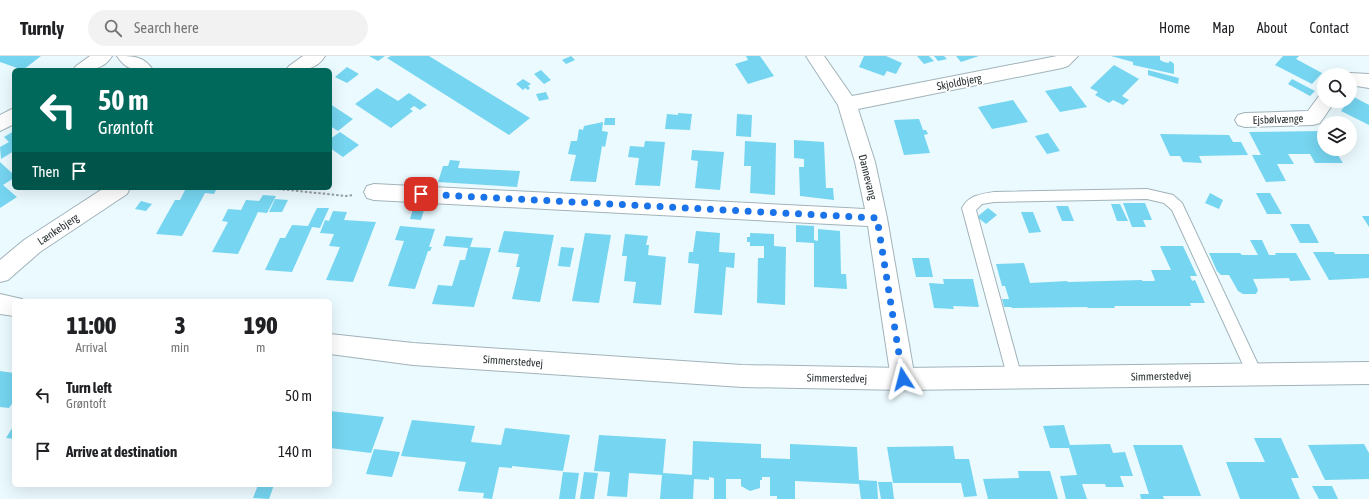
<!DOCTYPE html>
<html lang="en">
<head>
<meta charset="utf-8">
<style>
  body { margin:0; font-family:"Asap Condensed",sans-serif; background:#f2f2f2; color:#202124; height:100vh; display:flex; flex-direction:column; font-size:15px; white-space:nowrap }
  * { box-sizing:border-box; margin:0 }
  p { font-size:13px; color:#757577 }
  .icon { flex:none; width:22px; height:22px; fill:none; stroke:currentColor; stroke-width:2; stroke-linecap:round; stroke-linejoin:round }
  .map { position:relative; flex:1; overflow:hidden }
  .sheet { position:absolute; left:12px; top:243px; width:320px; height:188px; display:flex; flex-direction:column; background:#fff; border-radius:6px; box-shadow:0 4px 16px #0002 }
  .sheet>* { flex:none }
  .hud { position:absolute; left:12px; top:12px; width:320px; height:122px; border-radius:6px; box-shadow:0 4px 16px #0002; background:#00695c; color:#fff; overflow:hidden }
  .controls { position:absolute; left:1317px; top:12px; display:grid; gap:8px }
  .controls a { display:grid; place-items:center; width:40px; height:40px; border-radius:50%; background:#fff; box-shadow:0 4px 16px #0002; font-size:20px }
  .pin { position:absolute; display:grid; place-items:center; width:34px; height:34px; color:#fff; margin:-17px; border-radius:8px; box-shadow:0 2px 6px #0006 }
  .me { position:absolute; width:44px; margin:-22px; rotate:351deg; stroke-linejoin:round; filter:drop-shadow(0 0 3px #0008) }
  .turn { display:flex; align-items:center; gap:14px; height:84px; padding:0 20px; font-size:18px }
  .turn .icon { width:52px; height:52px; stroke-width:2.5 }
  .turn b { display:block; font-size:28px; line-height:34px }
  .then { display:flex; align-items:center; height:38px; padding:0 20px; background:#0003; gap:8px; font-size:15px }
  .eta { display:flex; justify-content:space-evenly; align-items:center; height:68px; text-align:center }
  .eta b { font-size:24px; font-weight:800; line-height:28px }
  ul { padding:0; list-style:none }
  li { display:flex; align-items:center; gap:12px; height:56px; padding:0 20px }
  li div { flex:1 }
  li b { display:block; font-size:15px }
  li em { font-style:normal }
  header { display:flex; align-items:center; gap:24px; box-sizing:border-box; height:56px; padding:0 20px; background:#fff; border-bottom:1px solid #e0e0e0 }
  header strong { font-size:19px }
  nav { display:flex; gap:22px; margin-inline-start:auto; font-size:14px }
  .search { width:280px; height:36px; background:#f2f2f2; display:flex; align-items:center; gap:10px; box-sizing:border-box; padding:0 14px; border-radius:22px; color:#757577; font-size:15px }
  .map>svg:first-child { display:block }
</style>
</head>
<body>
<header>
<strong>Turnly</strong>
<div class="search"><svg class="icon" aria-label="search" viewBox="0 0 24 24"><circle cx="10" cy="10" r="6"/><path d="M15 15l6 6"/></svg>Search here</div>
<nav><a>Home</a><a>Map</a><a>About</a><a>Contact</a></nav>
</header>
<div class="map">
<svg width="1369" height="443" viewBox="0 0 1369 443">
  <rect width="100%" height="100%" fill="#ebfaff"/>
  <path fill="#76d5f0" d="M0,0h41l-18,14 -23,-8z
    M369,0h16l-7,5z
    M391,0h38l101,62 -21,17 -122,-77z
    M571,0l4,4 -9,4 -4,-4z
    M746,0h14l14,20 -26,8 -13,-20 13,-4z
    M864,0h22l16,7 -6,11 -9,-3 -3,5 -25,-9z
    M917,0h12l5,5 -10,3z
    M934,0h10l3,3 -9,2z
    M956,0h23l-18,6z
    M1111,0h49v4l4,2 5,1v-2l3,1 2,2v10l-41,-9v-3z
    M1283,0h16l-3,3 26,14 -10,11 -37,-19z
    M1114,9l25,14 -17,17 7,4 -6,5 -10,-5 -4,3 -14,-8 3,-3 -8,-4z
    M347,11l12,7 -12,9 -12,-6z
    M541,14l10,10 -7,4 -10,-10z
    M1148,14l31,8 -1,6 -30,-9z
    M523,23l8,5 -3,2 2,2 -2,2 -3,-2 -2,2 -7,-6z
    M1292,23l23,12 -5,5 -22,-12z
    M1071,30l16,21 -27,5 -15,-21z
    M377,32l21,13 11,-8 18,12 -7,5 -6,-4 -4,3 3,2 -22,17 -36,-24z
    M546,36l3,7 -10,2 -3,-7z
    M1352,40l17,9v20l-28,-14z
    M1013,44l15,22 -36,7 -14,-22z
    M330,48l23,15 -15,12 -8,-5z
    M678,57l14,1 -2,16 -25,-1 2,-15 11,1z
    M737,58l15,1 -1,22 -15,-1z
    M605,62h10v7h-11z
    M919,63l4,11h3l2,4 -4,1 6,18 -26,2 -10,-35z
    M603,66l-1,9 6,1 -3,15 -3,-1 -6,36 -26,-1 6,-26 -8,-1 3,-13h6l2,-12 4,1 1,-4z
    M14,75v20l-13,8 -1,-12 9,-5 -5,-5z
    M1324,75v18h10l9,14h-28l-5,-9h-22l6,10h-17l9,17 -20,1 -14,-27h9l-12,-23z
    M340,76l19,13 -16,12 -13,-9v-9z
    M1048,77l12,18 -13,3 -12,-18z
    M1160,78l69,1 4,7h8l7,13 -49,1 3,7 -19,-1 -3,-6h-10z
    M794,84l30,2 2,46h7l1,12 -34,-4 -1,-29h5v-8l-10,-1z
    M645,85l20,1 -5,44 -25,-1 4,-27 -11,-1 2,-11 14,1z
    M745,85l31,2 -1,52 -25,-2 1,-27h-7z
    M692,94l32,2 -4,38 -25,-2 3,-27 -7,-1z
    M450,104l10,1 -2,7 62,3 -3,16 -79,-5 5,-16h5z
    M0,106l14,13v3l-11,7 14,12 -17,11z
    M186,132h31l-3,6 -9,-1 -23,43 -26,-2 19,-34h5z
    M1210,137l13,7 -4,9 -14,-6z
    M1256,137h14l12,21h-15z
    M263,139l13,1 -9,17 -9,-1 -20,42 -26,-2 16,-30 -6,-1 6,-12 13,1 5,-10 13,1z
    M275,143l13,1 -6,12h-13z
    M141,145l11,3 -6,7 -11,-2z
    M1123,147h22l7,17h-9l3,7h-14z
    M1111,148h9l8,17h-11z
    M1056,150h12l6,15h-12z
    M317,152h12l-9,20 -8,-1 -20,45 -27,-2 15,-32h5l7,-13 16,1z
    M988,152l9,7 -11,9 -9,-7z
    M413,153l11,1 -3,10 -11,-1z
    M333,155l14,1 -3,8 32,2 -23,60 -27,-2 14,-33 -11,-1 5,-12 -14,-1 5,-13 4,1z
    M1021,156h12l8,20 -12,1z
    M1362,160h7v11z
    M1290,168h19l10,19h-19z
    M796,169l18,1v14l4,1v-12l22,2 1,43h5l1,15 -33,-2v-44l-18,-1z
    M400,170l35,3 -6,18h3l-2,4h-2l-13,38 -27,-3 16,-45 -9,-1z
    M504,175l50,4 -14,67 -28,-3 8,-32h-4l3,-13 -21,-2z
    M696,175l24,2 -1,19 16,1 -1,15 -8,-1 -4,48 -28,-2 5,-49 -11,-1 1,-11h4z
    M585,177l26,2 -12,68 -27,-2z
    M750,177l24,1v12l12,1 -1,58 -28,-2 1,-45h6v-12h-14v-4h-3v-5h3z
    M625,178l23,2 -2,9h3l-1,10 18,2 -5,48 -28,-2 3,-21 -12,-1 3,-25h-5z
    M446,180l27,2 -3,9 21,1 -17,59 -42,-3 6,-19 14,1 8,-26h5l3,-12 -25,-2z
    M1250,184h12l7,15h7l-1,-2h21l15,27 -21,1 -1,-3 -36,1 5,11 -2,4h-13l-5,-3 -9,-16h-8l-4,-4 -8,-18h31l2,2h16z
    M1160,190h23l14,30h-7l2,5 3,-1 10,23h-15l1,3h-77l1,2h-27l-1,-1 -75,1 -1,-1h-7l-2,-8h7l-4,-13h-3l-6,-22 28,-1 6,20 37,-2 1,1 74,-2v1h12l1,-1 -4,-10h20z
    M561,191l13,1 -4,19 -12,-1z
    M1313,196h21l1,2h34v24l-40,2z
    M912,202h17l4,19h-17z
    M943,223h30l6,28 -26,-1 1,3 -20,-1 -5,-25 15,1z
    M0,315l14,2v31h-2l-3,4 -9,-1z
    M330,355l54,6 -13,36 -41,-5z
    M412,364l63,6 -4,16 30,3 4,-17 65,7 -7,36 -51,-5v2l-13,-1 -7,32 -9,-1 1,-5 -26,-2 8,-29 -65,-6z
    M14,369v14l-8,-1z
    M1064,369l6,20 40,-1 3,9 12,-1 8,24h-13l4,11h-18l-1,-3h-23l5,15h-21l-6,-23 17,-1 -8,-27h-19l-7,-22z
    M599,379l67,4 -3,34 29,2 1,-34 68,3v14l29,1v-15l67,3 2,33 18,1 1,18h-17l-2,-15 -64,-3v18h-18v-3h-7v-19h-8v3h-2v8l-10,3 -9,-5v-7h-15v20h-12v-21l-5,-1v3l-15,-1 -1,20h-33l2,-24 -33,-2 -2,24 -20,-1 3,-24 -16,-1z
    M1254,382h27l18,40h-8l9,21h-60l-14,-37h39z
    M1364,388l5,9v26l-44,1 -17,-35z
    M1133,389h49l19,51h-38l1,3h-23l-1,-5h9z
    M953,390l2,13h14l8,37 -13,1 -3,-14h-68l-6,-36z
    M374,393l26,3 -8,25 -26,-3z
    M1018,415h32l8,28h-70l-5,-20 36,-1z
    M563,416l16,1 -4,26h-16z
    M584,416l14,1 -4,26h-14z
    M878,426h14l2,17h-13z
    M258,429h16l-5,14 -16,-1z
    M1312,430h20l6,13h-19z"/>
  <g fill="none" stroke-linecap="round" stroke-linejoin="round">
    <defs>
      <path id="service" d="M1147,133l26,6 9,8 81,172 -3,5 -5,2 -5,-2 -78,-170 -8,-7 -17,-4 -153,3 -12,2 -6,6 46,168 -3,5 -5,2 -5,-2 -47,-175c7,-13 19,-14 32,-16z"/>
      <path id="minor" d="M90,0h22c-9,15 -24,14 -39,14l3,-4z
        M117,0c16,0 27,0 36,14 -16,0 -26,2 -36,-14z
        M806,0h18l28,40 205,-40h21l-10,10 -6,2 -204,41 17,53 12,56 28,161 -4,8 -8,3 -8,-3 -4,-8 -23,-153 -494,-26 -7,-2 -3,-6 3,-6 7,-2 491,25 -10,-47 -17,-57z
        M1350,17l19,1v14l-19,-3v-10h-7z
        M1324,39v6h11l-15,22 -7,2 -68,2 -7,-2 -3,-5 3,-5 7,-2 63,-2 11,-15z
        M14,52v16l-14,7v-16z"/>
      <path id="tertiary" d="M303,0h22c-9,15 -24,14 -39,14l3,-4z
        M104,132h26l-3,6 -87,58 -32,28 -8,2v-22l24,-20z
        M0,238l22,5 1,2h-9v15l-14,-2z
        M330,278l83,9 329,22 161,3 466,-6v22l-466,6 -161,-3 -329,-22 -83,-11z"/>
    </defs>
    <use href="#service" stroke="#a1b3b9" stroke-width="2"/>
    <use href="#minor" stroke="#a1b3b9" stroke-width="2"/>
    <use href="#tertiary" stroke="#a1b3b9" stroke-width="2"/>
    <path stroke="#939ea2" stroke-width="2" stroke-dasharray="2.5 2" stroke-linecap="butt" d="M269,132l77,8 8,-1"/>
    <use href="#service" fill="#fff" fill-rule="evenodd"/>
    <use href="#minor" fill="#fff" fill-rule="evenodd"/>
    <use href="#tertiary" fill="#fff" fill-rule="evenodd"/>
  </g>
  <g fill="none" stroke-linecap="round" stroke-linejoin="round">
    <path stroke="#1a73e8" stroke-width="7" stroke-dasharray="0 12.6" d="M421,138l456,24 26,161"/>
  </g>
  <g text-anchor="middle" stroke-width="3.5" stroke-linejoin="round" paint-order="stroke">
    <g font-size="11" fill="#2b3234" stroke="#fff">
      <text transform="translate(959 26) rotate(-11)" y="4">Skjoldbjerg</text>
      <text transform="translate(1278 63) rotate(-2)" y="4">Ejsbølvænge</text>
      <text transform="translate(868 121) rotate(76)" y="4">Dannevang</text>
      <text transform="translate(58 173) rotate(-34)" y="4">Lænkebjerg</text>
      <text transform="translate(513 305) rotate(4)" y="4">Simmerstedvej</text>
      <text transform="translate(1161 320) rotate(-1)" y="4">Simmerstedvej</text>
      <text transform="translate(837 322) rotate(1)" y="4">Simmerstedvej</text>
    </g>
  </g>
</svg>
<div class="controls">
<a><svg class="icon" aria-label="search" viewBox="0 0 24 24"><circle cx="10" cy="10" r="6"/><path d="M15 15l6 6"/></svg></a>
<a><svg class="icon" aria-label="layers" viewBox="0 0 24 24"><path d="M12 4l9 5-9 5-9-5zM3 14l9 5 9-5"/></svg></a>
</div>
<div class="pin" style="left:421px;top:138px;background:#d93025"><svg class="icon" aria-label="arrive" viewBox="0 0 24 24"><path d="M6 21V4h12l-3 4 3 4H6"/></svg></div>
<svg class="me" style="left:903px;top:323px" viewBox="-20 -20 40 40"><path d="M0-17L14 15 0 8-14 15z" fill="#1a73e8" stroke="#fff" stroke-width="4"/></svg>
<div class="hud">
<div class="turn"><svg class="icon" aria-label="left" viewBox="0 0 24 24"><path d="M17 20v-9H6M10 6l-5 5 5 5"/></svg><div><b>50 m</b>Grøntoft</div></div>
<div class="then">Then<svg class="icon" aria-label="arrive" viewBox="0 0 24 24"><path d="M6 21V4h12l-3 4 3 4H6"/></svg></div>
</div>
<section class="sheet">
<div class="eta">
<div><b>11:00</b><p>Arrival</p></div>
<div><b>3</b><p>min</p></div>
<div><b>190</b><p>m</p></div>
</div>
<ul>
<li><svg class="icon" aria-label="left" viewBox="0 0 24 24"><path d="M17 20v-9H6M10 6l-5 5 5 5"/></svg><div><b>Turn left</b><p>Grøntoft</p></div><em>50 m</em></li>
<li><svg class="icon" aria-label="arrive" viewBox="0 0 24 24"><path d="M6 21V4h12l-3 4 3 4H6"/></svg><div><b>Arrive at destination</b></div><em>140 m</em></li>
</ul>
</section>
</div>
</body>
</html>
